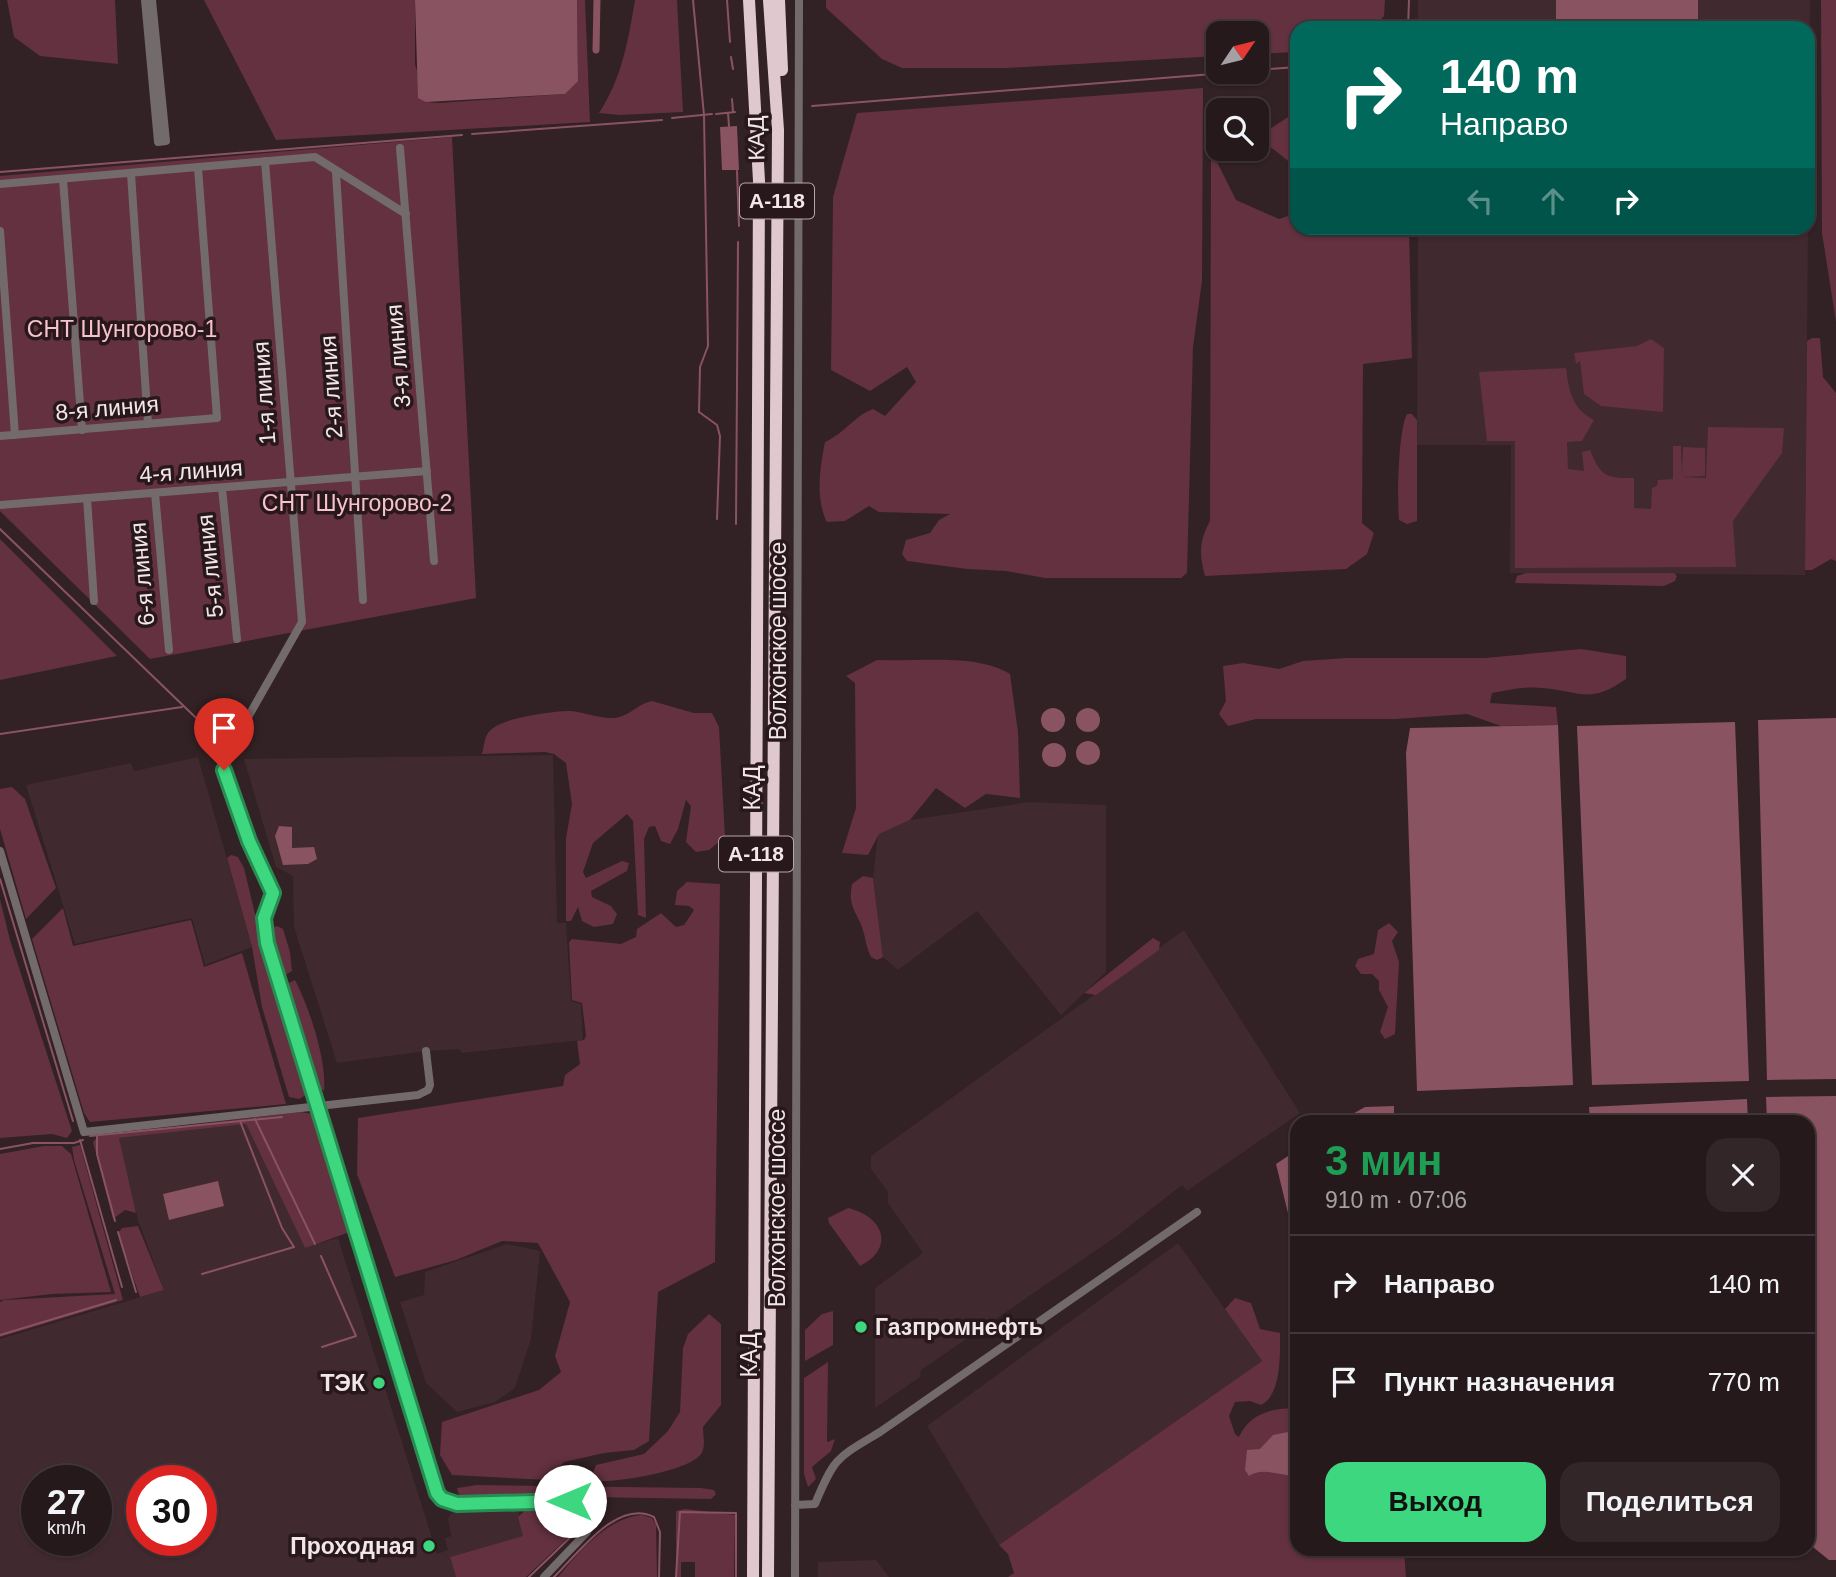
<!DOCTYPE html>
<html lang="ru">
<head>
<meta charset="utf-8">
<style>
  body { margin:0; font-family:Arial,sans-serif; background:#322629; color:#f1f3f6; height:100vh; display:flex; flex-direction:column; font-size:26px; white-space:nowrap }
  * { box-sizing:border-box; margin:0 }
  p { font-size:23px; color:#a4a0a3 }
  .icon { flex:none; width:38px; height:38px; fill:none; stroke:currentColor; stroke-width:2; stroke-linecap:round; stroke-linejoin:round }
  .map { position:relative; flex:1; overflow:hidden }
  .details { position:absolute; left:1290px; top:1115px; width:525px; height:441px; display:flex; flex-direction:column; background:#26191c; border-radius:21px; box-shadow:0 2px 5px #0004,0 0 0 2px #42383b }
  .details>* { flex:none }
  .banner { position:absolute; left:1290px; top:21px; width:525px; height:214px; border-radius:21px; box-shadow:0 2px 5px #0004,0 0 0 2px #42383b; background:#00695c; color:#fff; overflow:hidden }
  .needle { width:46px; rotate:55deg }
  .fabs { position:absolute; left:1206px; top:21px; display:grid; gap:14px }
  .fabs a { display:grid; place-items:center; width:63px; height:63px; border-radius:14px; background:#26191c; box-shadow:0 2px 5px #0004,0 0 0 2px #42383b; font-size:35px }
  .speed { position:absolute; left:21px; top:1465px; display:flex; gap:14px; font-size:35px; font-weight:700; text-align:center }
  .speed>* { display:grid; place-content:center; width:91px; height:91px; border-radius:50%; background:#26191c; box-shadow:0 2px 5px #0004,0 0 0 2px #42383b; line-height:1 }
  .speed small { font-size:18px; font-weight:400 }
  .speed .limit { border:10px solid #d22; background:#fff; color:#111 }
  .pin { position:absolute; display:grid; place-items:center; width:60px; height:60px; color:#fff; margin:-72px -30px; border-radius:50% 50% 50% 0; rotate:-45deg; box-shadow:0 0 7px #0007 }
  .pin .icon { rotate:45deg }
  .me { position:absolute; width:77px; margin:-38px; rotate:270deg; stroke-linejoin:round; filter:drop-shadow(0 0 5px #0008) }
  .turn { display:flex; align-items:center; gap:24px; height:147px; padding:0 35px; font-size:32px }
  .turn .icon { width:91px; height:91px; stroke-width:2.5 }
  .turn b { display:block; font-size:49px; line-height:60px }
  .lanes { display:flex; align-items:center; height:66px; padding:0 35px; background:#0003; justify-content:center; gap:35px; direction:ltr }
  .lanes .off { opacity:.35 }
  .round { display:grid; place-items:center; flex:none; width:74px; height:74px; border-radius:21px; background:#322629 }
  .headline { display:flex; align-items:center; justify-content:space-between; height:119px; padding:0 35px }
  h1 { font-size:42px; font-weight:700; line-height:52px; color:#1e9e55 }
  .cta { display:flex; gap:14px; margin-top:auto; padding:14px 35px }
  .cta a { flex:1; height:80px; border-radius:21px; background:#3cd77e; color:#111; font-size:28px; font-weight:700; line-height:80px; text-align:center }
  .cta a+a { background:#322629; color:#f1f3f6 }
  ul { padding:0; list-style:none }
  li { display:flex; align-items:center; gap:21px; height:98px; padding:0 35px; border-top:2px solid #42383b }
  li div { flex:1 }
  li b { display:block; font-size:26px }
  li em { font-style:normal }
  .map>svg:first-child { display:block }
</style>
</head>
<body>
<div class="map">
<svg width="1836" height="1577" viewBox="0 0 1836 1577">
  <rect width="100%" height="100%" fill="#322125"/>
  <path fill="#40292f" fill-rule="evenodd" d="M1418,0h392l-5,575 -295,-2 1,-128h-94l1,-217h390v-200h-390z
    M553,755l4,168h9l5,78 10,3 2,36 -121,13 -3,-4 -33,2 -89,12 -43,-136 -1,-51 -17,-9 -32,-108z
    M198,757l54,190 -47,18 -13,-47 -117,26 -49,-159 105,-22 3,8z
    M1029,802l77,3v167l-45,43 -84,-104 -79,59 -15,-13 -10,-79 5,-44 32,-14z
    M1184,930l116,183 -113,78 -5,-6 -65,51 -196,134 -1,7 -45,31v-120l48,-35 -35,-50v-11l-17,-23v-13z
    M246,1124l59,123 33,-9 99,316 11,-4 -3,-12 6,-2 -3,-18 4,-5 13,-4 52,-3 7,30 -74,21 6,20h-456v-238l164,-49 -26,-70 -20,-82zM37,1480h59v60h-59zM142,1480h59v60h-59z
    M1178,1243l84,118 -263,184 -72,-119z
    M507,1244l33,7 -9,88 -16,49 -20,14 -38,10 -31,-29 -26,-81 24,-7 1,-23z
    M876,1560l13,17h-71v-15z"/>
  <path fill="#63313f" d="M7,0h108l3,64 -78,-8 -26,-19z
    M204,0h211v64l11,38 13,1 126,-9 13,-14 -1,-80h8l5,122 -314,18z
    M635,0h42l6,112 -63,3 -21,-2c23,-35 29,-72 36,-113z
    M826,0h559l-1,16 -12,12h-75v24l-40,2 -1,-21h-38v23l-212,12h-104l-20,-9 -56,-51z
    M1821,0h15v322l-14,-89z
    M1203,88l-1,193 -9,66 -6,226 -6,5h-136l-39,-7 -39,-2 -60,-8 -5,-7 4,-14 24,-7 9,-13 11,-6 -71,-2 -10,-6 -24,15 -18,1c-12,-23 -7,-55 -2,-80 20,-9 29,-26 48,-33l12,7 31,-34 -9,-15 -37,24 -39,-21 2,-173 24,-84z
    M1297,111v57l-39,-31z
    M452,137l24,461 -326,61 -150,-148v-335z
    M1211,150l25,50 43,19 18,-6v15h112l3,130 -49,6 -1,159 12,10 -7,21 -21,15 -141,7c-6,-21 -6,-35 5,-55z
    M1812,338h8l3,39 13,16v168l-5,-2 -19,11h-7l2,-229z
    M1651,339l13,9 -1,64 -62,-6 -17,-12 -4,-33 -4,3 -2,-11 63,-7z
    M1566,368c3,23 6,41 28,52l-12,21 -15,1 1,27 16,2 -2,-19 8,-2c11,27 16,28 44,28v30l17,1 1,-21 5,-2 1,-6 15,-1v-33h8l1,28 1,-27 22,1v28l-24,1 25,1 2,-51 76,1 -2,25 -49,68 3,46 -221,1v-127h-28l-8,-69z
    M1407,414h5l5,6v101l-10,3 -8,-4c-2,-20 -1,-89 8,-106z
    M0,539l117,117 -117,24z
    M1526,573h148l3,3 -2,5 -11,5 -149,-3 2,-7z
    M1581,649l45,7v23c-37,26 -46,12 -84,9 -16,-2 -35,2 -50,5l-2,10 66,4 2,18 -57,1 -34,-12 -72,5h-139l-28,7 -9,-12 7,-13 -3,-35 20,-3 36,6 24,-8 43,-3h139z
    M877,660c40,2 100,-7 133,14l8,58 2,66 -34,-4 -21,14 -29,-20 -26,32 -31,14 -11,21 -26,-2 14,-45 -1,-125 -9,-7z
    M652,701l42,12h18l7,14 6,110 -16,13 -13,2 -10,-10 5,-36 -5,-6 -8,29 -8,15 -9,-3 -6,-15 -6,1 -5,12 2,79 -8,-3 -5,-94 -6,-7 -34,29 -10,29 3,6 36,-17 7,2 -2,8 -36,20 1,6 19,9 6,8 -4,10 -19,3 -12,-6 -4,-14 -7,14h-5v-83l6,-34 -6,-41 -12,-9 -9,-2 -63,2c2,-7 2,-15 6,-21 9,-15 65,-22 82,-22 15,1 29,8 44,7 15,-1 23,-14 38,-17z
    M12,787l13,12 31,89 -30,31 -26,-90v-40z
    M231,855l7,2 6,11 30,125 30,93 2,9 -7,4 -10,-2 -27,-90 -10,-60 -25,-89z
    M863,876l10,2 10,79 -6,3 -6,-3c-4,-8 -5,-15 -7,-23 -5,-22 -17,-24 -12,-50z
    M687,882l33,2 -5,378 -57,30 -9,149 -15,9 -30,3 -40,9 -15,18 -97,-5 -12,-20 2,-33 97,-32 22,-18 -6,-16 15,-54 -32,-59 -36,-2 -46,19 -61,17 -38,-103 1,-56 205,-32 2,-11 15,-11 -3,-23 7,-1 2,-4 -4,-33 -10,-3 -3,-58 3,-3 49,5 15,-7 1,-8 24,-16 15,14 8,-2 10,-15 -5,-4 -14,-1 2,-14z
    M0,899l10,41 62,191 -5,7 -15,-4 -52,4z
    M63,908l10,38 118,-26 13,47 38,-14 44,151 -196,18 -6,-9 -52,-174z
    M1389,923l9,9 -6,9 7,21 -4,72 -10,5 -5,-7 8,-25 -9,-17v-9l-7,-7h-11l-6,-8 3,-7 16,-5 4,-24z
    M277,926l6,3 7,23 2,19 -10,6 -11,-49z
    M1153,938l7,4 -1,8 -63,45 -12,-2z
    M295,980c14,27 32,80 29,111l-8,-6 -31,-100z
    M301,1112l11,2 6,9 27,94 2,16 -42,15 -59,-124 -127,14 17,75 -11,-3 -12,9 -20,-77 5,-6z
    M80,1145l43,155 -123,37v-35l4,-2 111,-6 -41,-134 -2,-13z
    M44,1146h18l9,8 40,138 -59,2 -52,6v-146z
    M848,1208c35,8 48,40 12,58l-31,-43 -1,-5z
    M138,1226l26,64 -24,7 -22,-64 4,-5z
    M1235,1298l16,5 9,26 20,4c0,20 2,62 -19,72l-11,-4 -15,1 -6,14 6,18 4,3c11,-24 33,-29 58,-29v141h107l2,28h-398l6,-4 -6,-19 -9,-9 263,-184 -37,-52z
    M833,1311v34l-28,16v-31l17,-16z
    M709,1314l12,10v81l-18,22c0,9 3,20 -2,27 -11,17 -91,31 -111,26l6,-15 48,-11 24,-23 12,-19 3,-64 5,-14z
    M828,1362l-1,80 8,-3 -4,12 -19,16 4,12 -8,8 -4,-13v-96z
    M477,1485l224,3 13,2 2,4 -5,5 -252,-4 -2,-7z
    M529,1507l44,7 4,3 1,11 -52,49h-70l-6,-20 73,-21 -5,-19z
    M685,1509l50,6 -1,62h-39v-15h-14v15h-5v-66z
    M642,1515l10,3 4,7 1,52h-99c22,-26 49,-59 84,-62z"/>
  <path fill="#8a5361" d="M415,0h162l1,81 -13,13 -139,8 -8,-4z
    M1556,0h142v28h-142z
    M737,126l2,44h-17l-2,-43z
    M1041 720a12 12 0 1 1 24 0a12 12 0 1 1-24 0Z
    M1076 720a12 12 0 1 1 24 0a12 12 0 1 1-24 0Z
    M1836,718v361l-69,1 -9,-360z
    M1735,722l14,359 -157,4 -15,-359z
    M1558,725l15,360 -156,6 -11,-338 4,-25z
    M1076 753a12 12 0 1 1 24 0a12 12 0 1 1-24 0Z
    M1042 755a12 12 0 1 1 24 0a12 12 0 1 1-24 0Z
    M279,826l13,1v21l22,-1 3,12 -9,5 -25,1 -8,-29z
    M1836,1096v464h-7l-21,-17v-421h-41l-1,-25z
    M1747,1099l1,23h-158l-1,-15z
    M1394,1106v16h-56l27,-15z
    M1297,1150v100l-21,-86z
    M218,1181l6,25 -55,14 -6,-26z
    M1297,1423v18l-6,12 4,23c-16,-1 -33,-9 -46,0l-4,-6 2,-20 13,-1 13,-14 15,-3z"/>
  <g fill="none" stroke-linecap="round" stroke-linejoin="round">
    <path stroke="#8a5361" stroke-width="2" d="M693,0l11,115 4,231 -8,21 -1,45 18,13 3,11 -3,83
      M727,0l3,42
      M1408,28l1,-28
      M731,57l2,12
      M1256,70l41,-3
      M732,99l1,13
      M812,106l426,-34
      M728,113l1,13
      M716,114l19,-2
      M672,118l40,-4
      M472,134l190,-14
      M737,171l2,55
      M0,172l462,-37
      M736,524l2,-282
      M0,529l220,212
      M0,734l182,-27
      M0,879l73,242
      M255,1119l60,125
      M90,1136l192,-19
      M97,1137v17l18,67
      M80,1140l42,147
      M0,1149l33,-6h41l9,-3
      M118,1232l18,60
      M321,1256l35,80 -34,11
      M202,1274l92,-27 -12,-19 -42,-107
      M0,1335l116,-35
      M529,1577l51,-49v-7l-5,-9 -24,-4
      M554,1577c23,-22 63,-79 100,-60l6,15 -1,45
      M676,1577l4,-65 56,1v64"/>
    <path stroke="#8a5361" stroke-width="7" d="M596,50l1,-50"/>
    <path stroke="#736a6c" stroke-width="8" d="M145,0l13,142 8,-1 -14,-141
      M400,148l34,413
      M265,161l37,461 -76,134 -2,14 30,85 19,38 -9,25 3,25 166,539 9,17 15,5 113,-3c15,6 21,15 17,31l-43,45
      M336,173l27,427
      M131,174l17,250
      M63,179l19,251
      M0,184l315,-27 91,57
      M0,231l15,204
      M0,436l217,-18 -19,-250
      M222,488l15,151
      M155,493l14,157
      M87,498l7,103
      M0,505l427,-34
      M0,851l84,281 334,-37 10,-5 2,-5 -4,-34
      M795,1505l20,-1c20,-48 22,-46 65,-72l317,-220
      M795,1577l4,-1577"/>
    <path stroke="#e0c9ce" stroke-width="12" d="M749,0l10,181 -6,1396
      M779,0l3,70
      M768,1577l10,-1447 -9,-130"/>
  </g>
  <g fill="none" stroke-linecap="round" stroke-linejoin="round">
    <defs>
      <path id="route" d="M224,770l25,71 24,52 -9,25 3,25 170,550 5,6 15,5 113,-3"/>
    </defs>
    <use href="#route" stroke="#278c52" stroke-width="18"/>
    <use href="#route" stroke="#3cd77e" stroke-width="12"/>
  </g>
  <g fill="#3cd77e" stroke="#28181c" stroke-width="2.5">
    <circle cx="861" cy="1327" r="7"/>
    <circle cx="379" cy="1383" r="7"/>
    <circle cx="429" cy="1546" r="7"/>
  </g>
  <g text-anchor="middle" stroke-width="7" stroke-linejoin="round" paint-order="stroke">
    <g fill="#28181c" stroke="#b5a8ab" stroke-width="2">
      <rect x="740" y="183.5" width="74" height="35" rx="5"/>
      <rect x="719" y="836.5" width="74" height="35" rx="5"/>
    </g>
    <g font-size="21" font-weight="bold" fill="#f1e6e8">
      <text x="777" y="208">А-118</text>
      <text x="756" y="861">А-118</text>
    </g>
    <g font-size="23" fill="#f1e6e8" stroke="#28181c">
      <text transform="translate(756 138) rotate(-91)" y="8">КАД</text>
      <text transform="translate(398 356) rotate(-95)" y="8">3-я линия</text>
      <text transform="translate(331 387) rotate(-94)" y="8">2-я линия</text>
      <text transform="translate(264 393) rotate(-94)" y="8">1-я линия</text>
      <text transform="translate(107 408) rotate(-5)" y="8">8-я линия</text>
      <text transform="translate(191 471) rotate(-4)" y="8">4-я линия</text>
      <text transform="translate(210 566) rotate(-96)" y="8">5-я линия</text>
      <text transform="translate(142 574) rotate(-95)" y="8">6-я линия</text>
      <text transform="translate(778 641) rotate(-90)" y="8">Волхонское шоссе</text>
      <text transform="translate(752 788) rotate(-90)" y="8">КАД</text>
      <text transform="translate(777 1208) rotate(-90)" y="8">Волхонское шоссе</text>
      <text transform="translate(749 1355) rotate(-90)" y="8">КАД</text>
    </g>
    <g font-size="23" fill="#f7c1ce" stroke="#28181c">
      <text x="122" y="337">СНТ Шунгорово-1</text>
      <text x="357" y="511">СНТ Шунгорово-2</text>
    </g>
    <g font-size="23" font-weight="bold" fill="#f1e6e8" stroke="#28181c" text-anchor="end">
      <text x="875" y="1335" text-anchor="start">Газпромнефть</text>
      <text x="365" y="1391">ТЭК</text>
      <text x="415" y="1554">Проходная</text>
    </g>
  </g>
</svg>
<div class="fabs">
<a><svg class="needle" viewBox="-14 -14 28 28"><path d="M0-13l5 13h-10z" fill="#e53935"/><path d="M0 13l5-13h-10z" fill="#a4a0a3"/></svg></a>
<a><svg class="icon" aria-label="search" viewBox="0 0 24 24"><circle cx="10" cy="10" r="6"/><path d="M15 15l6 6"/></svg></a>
</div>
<div class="speed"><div>27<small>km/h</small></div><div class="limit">30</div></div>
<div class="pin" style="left:224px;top:770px;background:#d93025"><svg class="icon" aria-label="arrive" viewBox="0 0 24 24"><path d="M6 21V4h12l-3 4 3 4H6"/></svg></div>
<svg class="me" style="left:570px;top:1501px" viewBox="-20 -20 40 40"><circle r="19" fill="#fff"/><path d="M0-13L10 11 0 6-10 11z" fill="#3cd77e"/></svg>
<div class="banner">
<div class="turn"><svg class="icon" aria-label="right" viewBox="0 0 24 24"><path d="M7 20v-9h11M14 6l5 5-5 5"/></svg><div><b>140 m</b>Направо</div></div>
<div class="lanes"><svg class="icon off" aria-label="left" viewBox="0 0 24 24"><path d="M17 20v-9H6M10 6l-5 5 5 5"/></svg><svg class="icon off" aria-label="ahead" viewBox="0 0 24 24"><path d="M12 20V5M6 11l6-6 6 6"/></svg><svg class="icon" aria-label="right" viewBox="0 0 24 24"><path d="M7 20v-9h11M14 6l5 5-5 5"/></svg></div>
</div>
<section class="details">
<div class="headline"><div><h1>3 мин</h1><p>910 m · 07:06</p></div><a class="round"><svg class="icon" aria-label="close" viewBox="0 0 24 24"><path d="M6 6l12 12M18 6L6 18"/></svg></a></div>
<ul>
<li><svg class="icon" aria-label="right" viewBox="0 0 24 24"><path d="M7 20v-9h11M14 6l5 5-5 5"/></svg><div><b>Направо</b></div><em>140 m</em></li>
<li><svg class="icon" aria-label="arrive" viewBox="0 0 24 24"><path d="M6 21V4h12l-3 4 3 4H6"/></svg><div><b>Пункт назначения</b></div><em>770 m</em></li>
</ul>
<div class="cta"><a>Выход</a><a>Поделиться</a></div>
</section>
</div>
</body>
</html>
